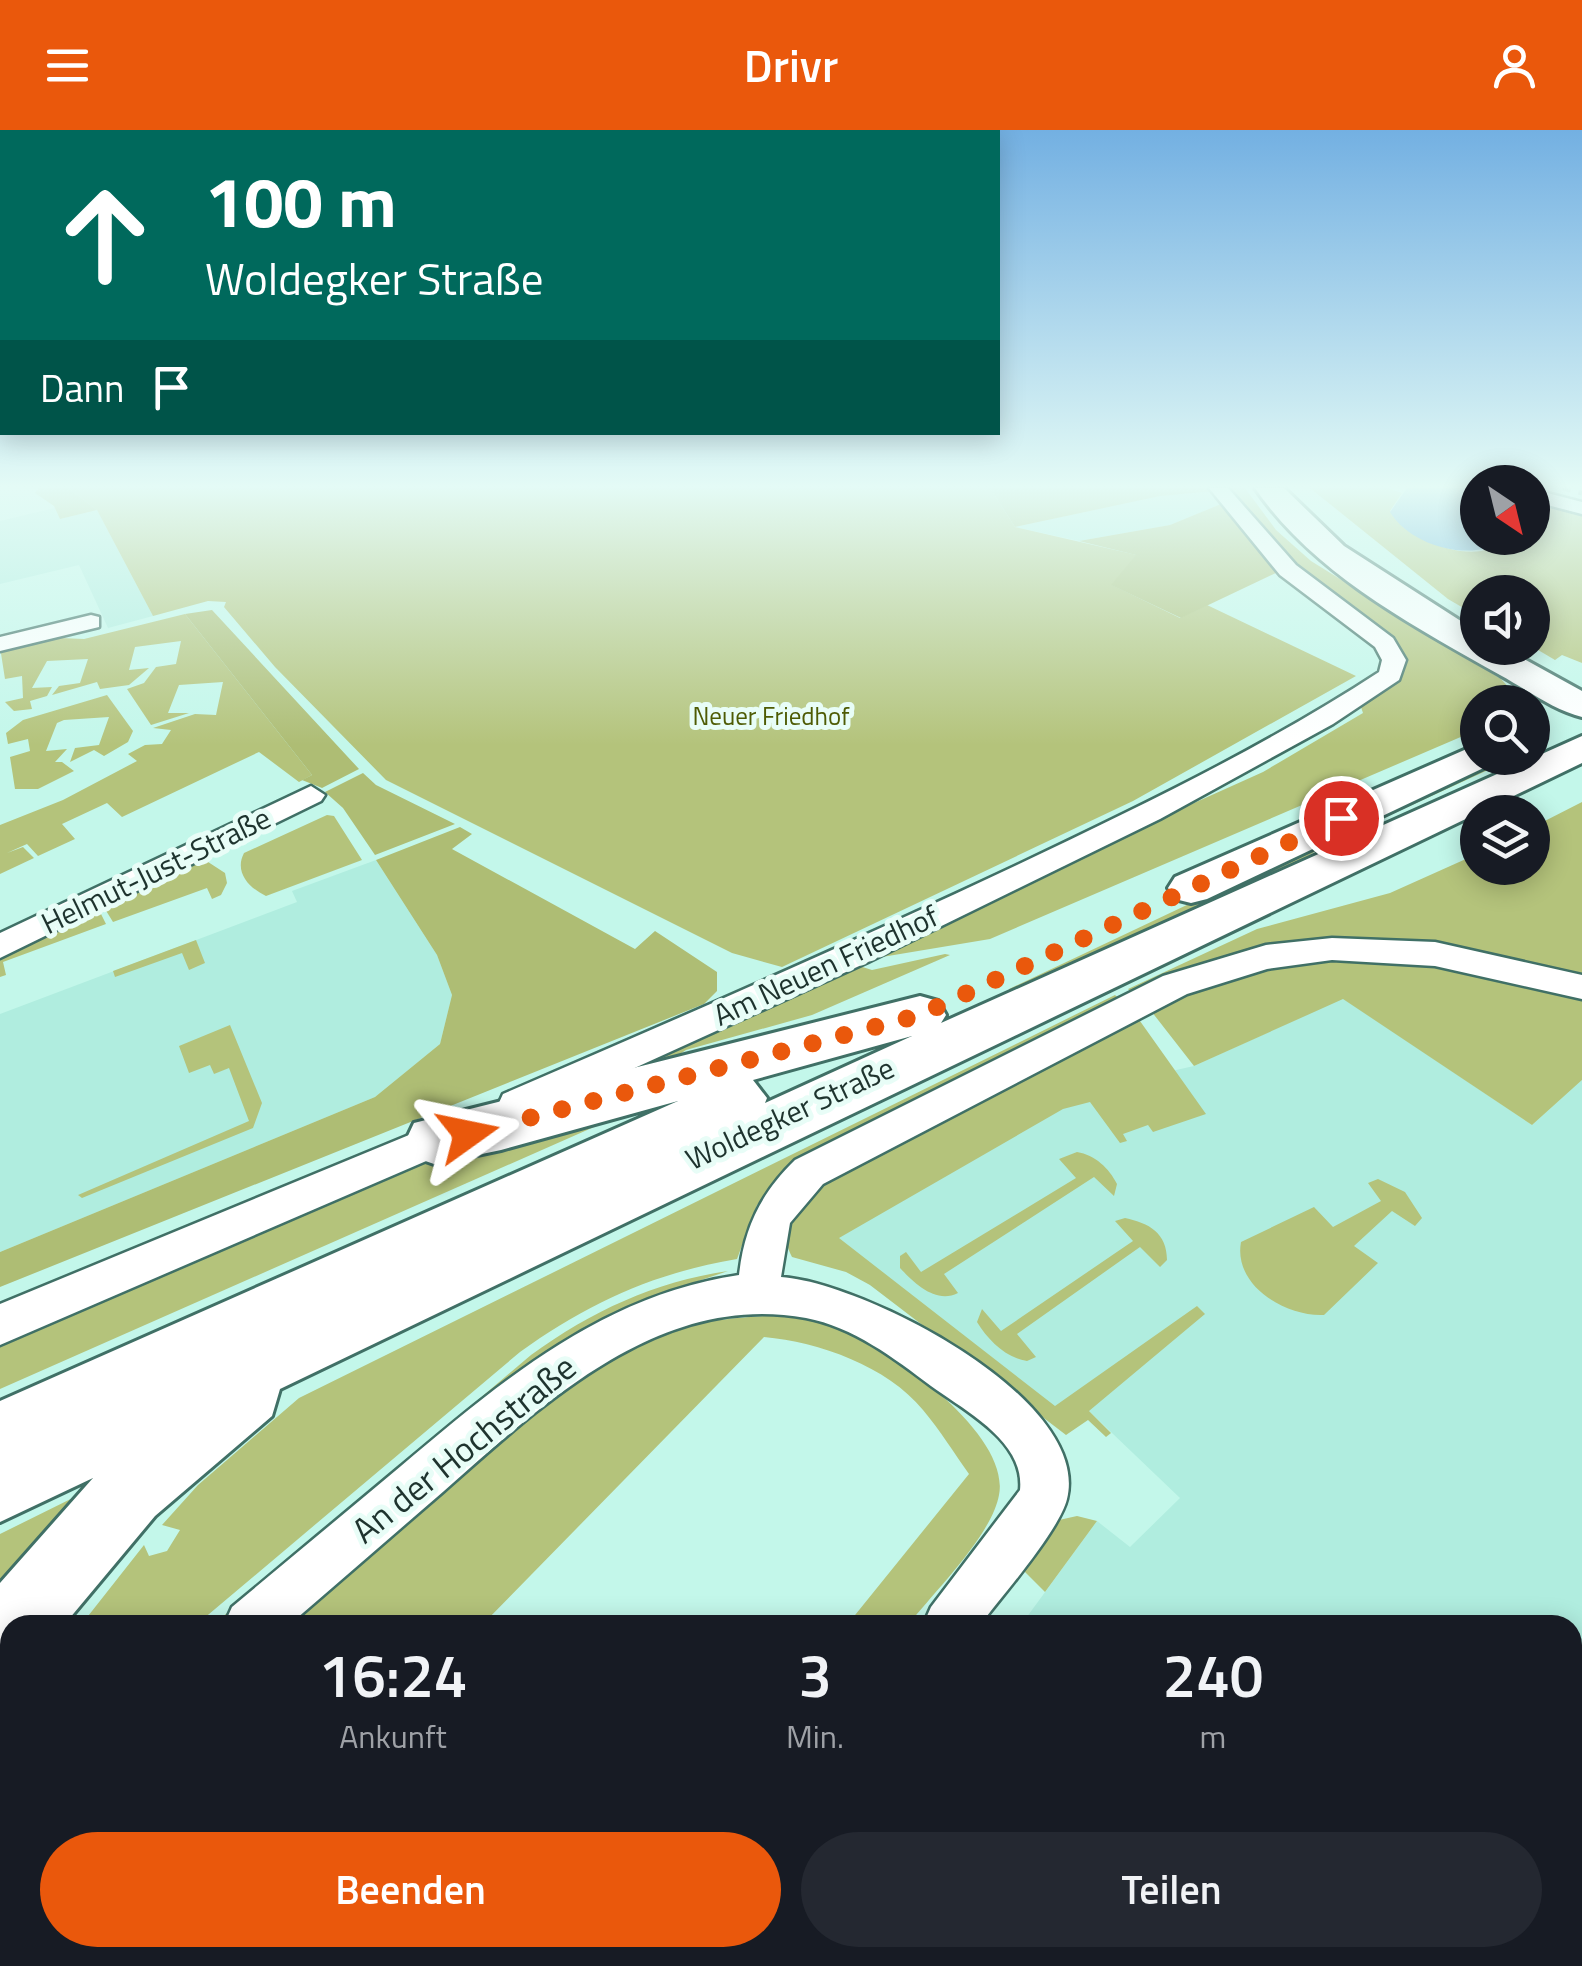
<!DOCTYPE html>
<html lang="de">
<head>
<meta charset="utf-8">
<style>
  body { margin:0; font-family:"Titillium Web",sans-serif; background:#242831; color:#f1f3f6; height:100vh; display:flex; flex-direction:column; font-size:38px; white-space:nowrap }
  * { box-sizing:border-box; margin:0 }
  p { font-size:32px; color:#9ea1a6 }
  .icon { flex:none; width:55px; height:55px; fill:none; stroke:currentColor; stroke-width:2; stroke-linecap:round; stroke-linejoin:round }
  .map { position:relative; flex:1; overflow:hidden }
  .details { position:absolute; left:0px; top:1485px; width:1582px; height:352px; display:flex; flex-direction:column; background:#171b24; border-radius:30px 30px 0 0; box-shadow:0 5px 25px #0003 }
  .details>* { flex:none }
  .top-card { position:absolute; left:0px; top:0px; width:1000px; height:305px; box-shadow:0 5px 25px #0003; background:#00695c; color:#fff; overflow:hidden }
  .needle { width:65px; rotate:145deg }
  .controls { position:absolute; left:1460px; top:335px; display:grid; gap:20px }
  .controls a { display:grid; place-items:center; width:90px; height:90px; border-radius:50%; background:#171b24; box-shadow:0 5px 25px #0003; font-size:50px }
  .pin { position:absolute; display:grid; place-items:center; width:85px; height:85px; color:#fff; margin:-42px; border:5px solid #fff; border-radius:50%; box-shadow:0 2px 10px #0007 }
  .me { position:absolute; width:110px; margin:-55px; rotate:78deg; stroke-linejoin:round; filter:drop-shadow(0 0 8px #0008) }
  .turn { display:flex; align-items:center; gap:35px; height:210px; padding:0 40px; font-size:45px }
  .turn .icon { width:130px; height:130px; stroke-width:2.5 }
  .turn b { display:block; font-size:70px; line-height:85px }
  .then { display:flex; align-items:center; height:95px; padding:0 40px; background:#0003; gap:20px; font-size:38px }
  .eta { display:flex; justify-content:space-evenly; align-items:center; height:170px; text-align:center }
  .eta b { font-size:60px; font-weight:600; line-height:70px }
  .primary-button { display:flex; gap:20px; margin-top:auto; padding:20px 40px }
  .primary-button a { flex:1; height:115px; border-radius:60px; background:#ea580c; color:#fff; font-size:40px; font-weight:600; line-height:115px; text-align:center }
  .primary-button a+a { background:#242831; color:#f1f3f6 }
  header { display:flex; justify-content:space-between; align-items:center; height:130px; padding:0 40px; background:#ea580c; color:#fff; font-size:45px; font-weight:600 }
  .map>svg:first-child { display:block }
</style>
</head>
<body>
<header><svg class="icon" aria-label="menu" viewBox="0 0 24 24"><path d="M4 6h16M4 12h16M4 18h16"/></svg>Drivr<svg class="icon" aria-label="person" viewBox="0 0 24 24"><circle cx="12" cy="8" r="4"/><path d="M4 21q1-7 8-7t8 7"/></svg></header>
<div class="map">
<svg width="1582" height="1836" viewBox="0 0 1582 1836">
  <rect width="100%" height="100%" fill="#c3f7ea"/>
  <path fill="#b0eddf" d="M1210,361l11,13 -51,21 -91,16 -64,-14 145,-31z
    M55,378l5,11 37,-9 56,106 -45,12 -29,-63 -79,19v-63z
    M376,730l61,95 15,40 -12,49 -65,53 -375,155v-238l297,-112 -5,-11z
    M1343,868l189,127 50,-45v886h-811l7,-8h794v-333h-551l76,-104 33,26 50,-49 -91,-87 -23,20 -270,-201 251,-131 147,-33z"/>
  <path fill="#b4c37b" d="M68,358h922l25,39 122,28 -25,30 68,33 27,-13 149,71 -223,125 -351,166 -50,-14 -346,-173 -111,-113 -51,-60 2,-5 -18,-1 -55,15 -56,-106z
    M1229,358h16l31,42 35,31 190,118 21,23h-44l-1,28 -487,209 -114,19 218,-110 169,-76 100,-59 -2,-6 26,-18 15,-19 -107,-100z
    M1310,358h77l15,5 -12,18c14,25 63,45 91,40 22,-4 24,-13 51,-13l1,-39 49,13v151l-20,-8 -7,5 -22,-13 -1,-55h-54l-1,24 -29,-17z
    M185,484l127,161 -13,7 -40,-30 -137,65 -15,-14 -45,21 13,15 -37,17 -11,-12 -20,9 16,-6 11,11 -34,16v-49l63,-25 74,-39 -9,-7 17,-9 17,-1 9,-14 -18,-2 42,-14 21,1 7,-33 -44,3 -11,28h21l-38,12 -24,-36 17,-6 12,-16 20,-3 5,-23 -46,6 -6,23 20,-2 -20,17 -29,4 -3,-7 -45,13 7,-9 21,-3 8,-24 -41,2 -15,27 20,-1 -5,9 -17,5 2,8 -18,2 -9,-9 18,-4 -1,-22 -17,3 -5,-32 37,-10 47,2z
    M107,565l26,36 -5,11 -24,14 -10,-6 -24,12 5,-14 24,-3 10,-28 -45,3 -7,3 -11,28 21,-2 -12,13h7l12,9 -36,18h-23l-5,-32 20,-6 -2,-12 -20,5 -2,-11 17,-13z
    M1498,628h16l-191,88 -39,26 -269,123 -6,-6z
    M1582,672v179l-207,-36 -239,52 -8,-8 129,-60 133,-36 87,-39 1,14h54l1,-41z
    M327,685l7,1 28,44 -96,36c-17,-8 -32,-24 -22,-43z
    M205,730l20,13 2,10 -6,12 -9,4 -5,-11 -94,34 -8,-13z
    M100,782l6,12 -103,38 3,13 -6,2v-23l85,-41z
    M196,810l9,23 -16,7 -7,-17 -67,24 -2,-6z
    M945,824l5,1 -138,60 -126,35 -21,14 -140,48 331,-147 16,5z
    M1380,826l202,37v87l-50,45 -189,-126 -149,67 -46,-59 120,-43z
    M1115,865l9,8 -327,162 -40,40 -20,54c-83,14 -149,44 -217,93l-324,273h-115l63,-80 5,11 18,-5 13,-21 -18,-5 36,-40 101,-87z
    M1135,884l71,100 -53,18 -5,-7 -25,9 4,7 -7,2 -30,-41 -27,7 -224,129 216,168 142,-100 8,8 -116,97 22,22 -5,4 -18,-17 -22,15 -196,-150 -24,-13 -54,-15c-18,-34 6,-54 27,-79z
    M230,895l32,78 -9,25 -171,70 -4,-3 171,-74 -20,-53 -15,6 -4,-9 -21,8 -10,-27z
    M646,974l-646,285v-48l438,-183z
    M1077,1022c18,3 32,16 40,32l-3,12 -20,-19 -150,97 14,19c-22,11 -43,-9 -58,-25v-12l6,-4 15,20 155,-94 -17,-19z
    M1378,1049l27,13 17,26 -7,8 -23,-15 -38,35 24,17 -54,52c-39,2 -91,-30 -83,-73l73,-35 19,20 48,-26 -13,-18z
    M1125,1088c24,5 42,15 42,42l-7,7 -20,-20 -123,87 19,23 -9,4c-21,-3 -39,-21 -50,-39l5,-13 19,22 132,-90 -18,-20z
    M728,1141l-89,30 -79,45 -336,279h-11l318,-270c61,-44 123,-73 197,-84z
    M797,1184c17,5 34,9 50,16 45,22 164,104 152,165 -7,40 -65,97 -91,130h-61l122,-151c-15,-21 -29,-44 -46,-64 -36,-44 -104,-68 -159,-73l-282,288h-203c65,-54 130,-108 194,-161 54,-45 110,-96 174,-125 47,-21 99,-22 150,-25z
    M101,1354l-101,120v-70z
    M1077,1386l20,5 -52,71 -23,-23 37,-49z
    M10,1685v143h113l-12,8h-111v-150z"/>
  <path fill="#aebd74" d="M39,358h29l29,22 -37,9 -6,-13 -19,-13z
    M990,358h222l2,3 -54,5 -145,31z
    M1221,374l57,68 -97,46 -70,-33 25,-30 -57,-14 91,-16z
    M212,480l147,159 -37,19 -20,-8 10,-5 -127,-161z
    M363,643l13,12 79,39 -80,31 -32,-47 -18,-16z
    M460,697l12,7 -20,15 183,100 20,-18 62,41v19l-13,13 -704,283v-35l375,-155 65,-53 12,-49 -15,-40 -61,-95z"/>
  <path fill="#64abd8" d="M1407,358h70l1,50h29c-32,26 -96,9 -117,-26z"/>
  <g fill="none" stroke-linecap="round" stroke-linejoin="round">
    <defs>
      <path id="minor" d="M1209,358h19l68,77 97,73 13,22 -7,20 -66,44 -173,95 -292,143 -339,154 -13,4 -13,-4 -5,-11 5,-11c172,-74 344,-149 514,-229 124,-59 247,-118 362,-193l3,-12 -7,-13 -95,-72z
        M1532,359l50,13v12l-50,-13z
        M91,485l8,2v10l-99,24v-14z
        M311,656l14,9 -4,6 -321,157v-25z
        M1332,808l103,4 147,33v24l-147,-33 -103,-6 -65,9 -80,25 -364,190 -33,39 -9,54c81,5 311,121 286,222 -8,32 -65,97 -87,126h-57l8,-18 89,-117c5,-49 -55,-79 -89,-104 -37,-28 -78,-59 -125,-68 -145,-27 -262,85 -362,173 -52,45 -103,89 -155,134h-65l8,-18c56,-47 113,-94 169,-141 102,-86 202,-171 338,-191 5,-47 22,-82 56,-115l368,-184 103,-31z
        M455,986l13,5 6,11 -6,11 -468,202v-41z
        M0,1615l10,1v56l-10,-1z
        M659,1828h64l-4,8h-64z"/>
      <path id="primary" d="M1255,358h29l60,58 134,86v16h26l78,43v26c-29,-7 -56,-28 -82,-42 -88,-50 -187,-102 -245,-187z
        M1582,606v27l-1302,626 -8,27 -117,100 -91,109h-54v37l-10,-4v-75l93,-105 -93,44v-121l678,-300 -177,49 -67,14 -20,-7 -8,-17 8,-17 506,-127 18,5 8,14 -5,8zM912,906l-147,67 2,-5 -14,-18z
        M1478,614v14h19l-5,6 -285,135 -16,4 -16,-4 -7,-11 7,-11z"/>
    </defs>
    <use href="#minor" stroke="#407066" stroke-width="5"/>
    <use href="#primary" stroke="#407066" stroke-width="6"/>
    <use href="#minor" fill="#fff" fill-rule="evenodd"/>
    <use href="#primary" fill="#fff" fill-rule="evenodd"/>
    <path stroke="#5a7a72" stroke-width="5" stroke-dasharray="8 8" stroke-linecap="butt" d="M1563,358l19,5"/>
  </g>
  <linearGradient id="sky" x2="0" y2="1"><stop stop-color="#73b0e2"/><stop offset="0.58" stop-color="#e4fbf6"/><stop offset="1" stop-color="#e4fbf6" stop-opacity="0"/></linearGradient>
  <rect width="1582" height="615" fill="url(#sky)"/>
  <g fill="none" stroke-linecap="round" stroke-linejoin="round">
    <path stroke="#ea580c" stroke-width="18" stroke-dasharray="0 32.4" d="M468,1004l452,-119 421,-197"/>
  </g>
  <g text-anchor="middle" stroke-width="10" stroke-linejoin="round" paint-order="stroke">
    <g font-size="25" fill="#4e5b04" stroke="#e8fdf7">
      <text x="771" y="595">Neuer Friedhof</text>
    </g>
    <g font-size="30" fill="#1e332e" stroke="#e8fdf7">
      <text transform="translate(156 741) rotate(-26)" y="10">Helmut-Just-Straße</text>
      <text transform="translate(826 836) rotate(-25)" y="10">Am Neuen Friedhof</text>
      <text transform="translate(790 984) rotate(-25)" y="10">Woldegker Straße</text>
    </g>
    <g font-size="35" fill="#1e332e" stroke="#e8fdf7">
      <text transform="translate(464 1319) rotate(-39)" y="12">An der Hochstraße</text>
    </g>
  </g>
</svg>
<div class="controls">
<a><svg class="needle" viewBox="-14 -14 28 28"><path d="M0-13l5 13h-10z" fill="#e53935"/><path d="M0 13l5-13h-10z" fill="#9ea1a6"/></svg></a>
<a><svg class="icon" aria-label="sound" viewBox="0 0 24 24"><path d="M4 9h4l5-4v14l-5-4H4zM17 9q2 3 0 6"/></svg></a>
<a><svg class="icon" aria-label="search" viewBox="0 0 24 24"><circle cx="10" cy="10" r="6"/><path d="M15 15l6 6"/></svg></a>
<a><svg class="icon" aria-label="layers" viewBox="0 0 24 24"><path d="M12 4l9 5-9 5-9-5zM3 14l9 5 9-5"/></svg></a>
</div>
<div class="pin" style="left:1341px;top:688px;background:#d93025"><svg class="icon" aria-label="arrive" viewBox="0 0 24 24"><path d="M6 21V4h12l-3 4 3 4H6"/></svg></div>
<svg class="me" style="left:468px;top:1004px" viewBox="-20 -20 40 40"><path d="M0-17L14 15 0 8-14 15z" fill="#ea580c" stroke="#fff" stroke-width="4"/></svg>
<div class="top-card">
<div class="turn"><svg class="icon" aria-label="ahead" viewBox="0 0 24 24"><path d="M12 20V5M6 11l6-6 6 6"/></svg><div><b>100 m</b>Woldegker Straße</div></div>
<div class="then">Dann<svg class="icon" aria-label="arrive" viewBox="0 0 24 24"><path d="M6 21V4h12l-3 4 3 4H6"/></svg></div>
</div>
<section class="details">
<div class="eta">
<div><b>16:24</b><p>Ankunft</p></div>
<div><b>3</b><p>Min.</p></div>
<div><b>240</b><p>m</p></div>
</div>
<div class="primary-button"><a>Beenden</a><a>Teilen</a></div>
</section>
</div>
</body>
</html>
